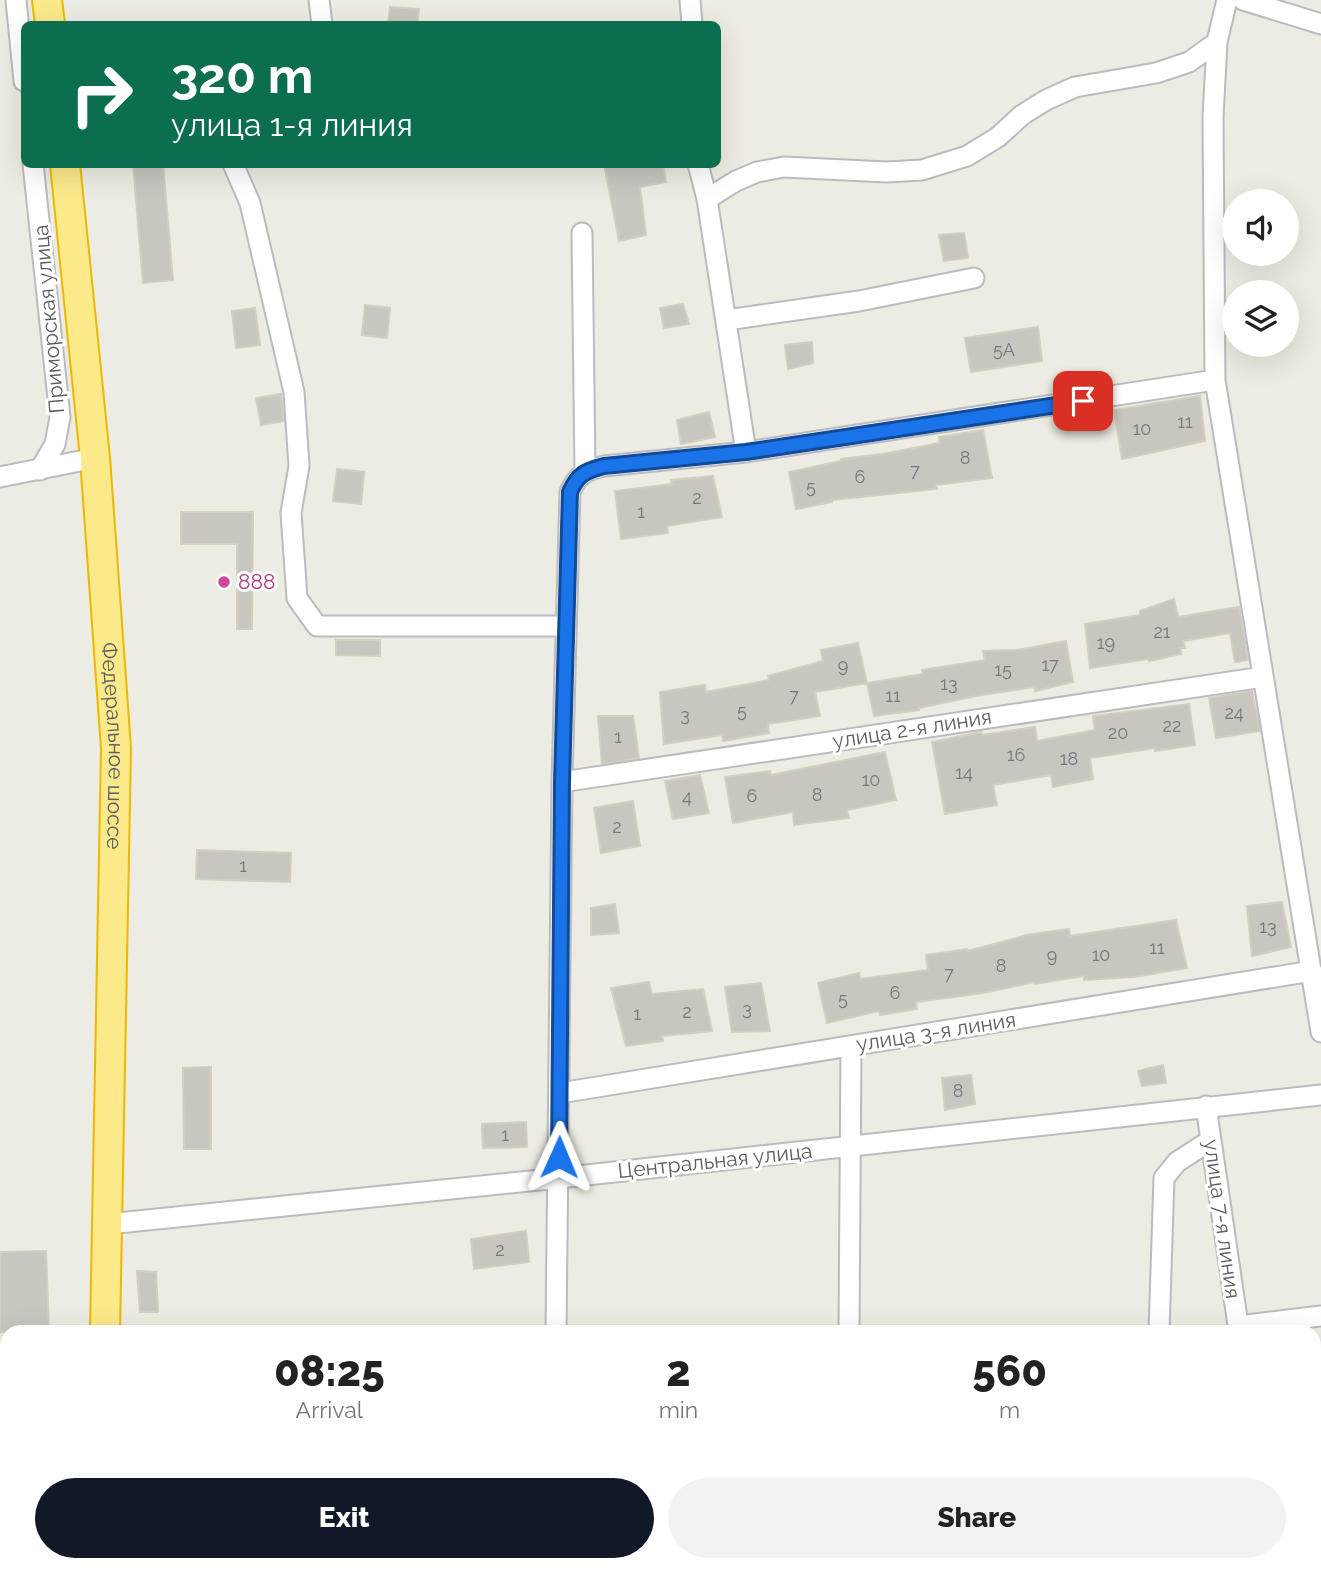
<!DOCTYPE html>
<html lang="en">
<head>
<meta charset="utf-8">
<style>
  body { margin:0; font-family:Raleway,sans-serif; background:#f2f2f2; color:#222; height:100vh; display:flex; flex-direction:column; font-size:26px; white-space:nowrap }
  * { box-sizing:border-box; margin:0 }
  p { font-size:23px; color:#767676 }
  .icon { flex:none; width:38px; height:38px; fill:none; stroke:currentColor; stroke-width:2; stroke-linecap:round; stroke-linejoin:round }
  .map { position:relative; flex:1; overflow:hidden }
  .side { position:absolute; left:0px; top:1325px; width:1321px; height:247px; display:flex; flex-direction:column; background:#fff; border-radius:21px 21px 0 0; box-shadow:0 7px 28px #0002 }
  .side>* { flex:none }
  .guide { position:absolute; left:21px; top:21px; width:700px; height:147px; border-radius:10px; box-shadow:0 7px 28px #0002; background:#0b6e4f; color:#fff; overflow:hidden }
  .fabs { position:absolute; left:1222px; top:189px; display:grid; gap:14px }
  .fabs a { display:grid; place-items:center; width:77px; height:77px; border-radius:50%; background:#fff; box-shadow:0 7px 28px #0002; font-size:35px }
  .pin { position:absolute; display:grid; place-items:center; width:60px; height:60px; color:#fff; margin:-30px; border-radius:14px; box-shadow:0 4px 10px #0006 }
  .me { position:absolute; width:77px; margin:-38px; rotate:1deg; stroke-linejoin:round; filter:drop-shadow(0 0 5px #0008) }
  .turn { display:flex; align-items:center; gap:24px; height:147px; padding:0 35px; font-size:32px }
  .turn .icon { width:91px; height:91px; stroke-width:2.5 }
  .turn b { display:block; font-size:49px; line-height:60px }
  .eta { display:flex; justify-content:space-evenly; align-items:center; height:119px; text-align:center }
  .eta b { font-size:42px; font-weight:800; line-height:49px }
  .action { display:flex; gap:14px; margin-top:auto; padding:14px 35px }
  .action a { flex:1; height:80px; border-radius:42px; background:#111827; color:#fff; font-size:28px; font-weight:800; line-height:80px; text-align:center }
  .action a+a { background:#f2f2f2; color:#222 }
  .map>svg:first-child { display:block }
</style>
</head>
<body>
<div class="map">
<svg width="1321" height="1571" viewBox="0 0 1321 1571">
  <rect width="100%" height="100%" fill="#edece2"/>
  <path fill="#c8c6bf" stroke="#d2cec0" stroke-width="2" d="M390,7l29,2 -2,15h-29z
    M133,164h30l10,116 -30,3z
    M604,164h59l3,18 -26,5 6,48 -27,6z
    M964,233l4,25 -24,3 -5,-26z
    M683,304l6,20 -25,4 -4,-20z
    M365,305l25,3 -3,30 -25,-3z
    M255,308l5,37 -24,3 -4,-37z
    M1038,327l4,34 -71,11 -6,-34z
    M812,342l1,21 -25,6 -3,-24z
    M281,394l3,27 -23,4 -5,-27z
    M1200,396l5,45 -83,18 -8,-49z
    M709,412l6,25 -34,7 -4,-24z
    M983,430l9,48 -56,7 1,4 -105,11v2l-36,7 -7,-37 52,-11v-2l42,-5 57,-11 -1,-6z
    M337,469l27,3 -3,32 -28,-3z
    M713,476l9,41 -55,9 1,7 -47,6 -6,-48 57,-7 -1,-4z
    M181,512h72l-1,117h-15v-85h-56z
    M1174,599l4,18 61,-10 9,53 -13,2 -5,-29 -47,8 2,7h-5l1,6 -32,7 -1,-2 -58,9 -5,-44 55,-9v-4z
    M336,640h44v16l-44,-1z
    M1066,641l7,41 -38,9 -1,-4 -58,9 -57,12v2l-45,6 -7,-33 56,-9 -1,-4 63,-10 -2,-9 34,-1z
    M858,643l9,40 -52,9 5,24 -52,8 1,9 -46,8 -1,-6 -58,9 -4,-52 45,-7 1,7 63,-12 -1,-4 55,-15 -2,-11z
    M1252,691l8,40 -44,7 -7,-40z
    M1189,704l6,41 -40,6v-3l-65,10 3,21 -40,8 -2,-12 -58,10 4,20 -52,9 -13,-72 49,-10 1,3 53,-8 2,14 58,-11 -2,-14z
    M598,716h35l6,42 -37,6z
    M885,752l11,48 -49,10 2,8 -55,7 -1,-13 -60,11 -8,-46 45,-6 1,4z
    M700,775l9,38 -36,6 -8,-38z
    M633,801l7,45 -39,7 -7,-45z
    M197,850l94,3 -1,29 -94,-3z
    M1282,902l9,45 -39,9 -5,-50z
    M615,904l4,29 -28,2v-27z
    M1176,920l11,48 -52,9 -51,3v-4l-49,8 -1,-2 -51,11 -67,9 1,7 -37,6 -1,-4 -52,12 -9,-40 41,-10 1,6 68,-9 -2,-15 41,-6 1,2 59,-16 42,-6 1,7z
    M649,982l3,12 51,-5 9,42 -50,5 1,5 -37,5 -15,-58z
    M761,983l9,48 -38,1 -7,-45z
    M1163,1065l3,18 -24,3 -4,-15z
    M211,1067v82h-27l-1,-81z
    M971,1075l4,29 -30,6 -3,-32z
    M526,1122l1,25 -44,1 -1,-24z
    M526,1231l3,31 -55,7 -3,-30z
    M46,1251l3,81h-49v-80z
    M137,1271l19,1 2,40h-18z"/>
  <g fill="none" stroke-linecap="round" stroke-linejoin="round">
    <defs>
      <path id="minor" d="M16,0l8,81
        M319,0l3,24
        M690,0l2,24
        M1227,0l-10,42 -4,75 2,263 106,652
        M1243,0l78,24
        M33,164l27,253 -5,27 -15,26
        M233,164l17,39 44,189 5,74 -8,47 6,85 20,28h249
        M698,164l9,35 39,253
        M707,199l29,-18 21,-9 27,-5 102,5 36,-2 45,-14 31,-19 24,-22 24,-15 29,-13 81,-14 33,-11 28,-20
        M582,233l3,238
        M727,320l132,-19 115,-23
        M0,477l95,-19
        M562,782l701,-105
        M560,1093l752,-122
        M1206,1106l33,226
        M108,1224l451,-46 762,-83
        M1238,1326l83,-10
        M556,1332l6,-550 8,-290c8,-18 15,-21 34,-26l142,-14 469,-72
        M849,1332l2,-286
        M1159,1332l5,-154 13,-16 34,-22
        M0,1437h7
        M1276,1564l1,7
        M551,1571v-7
        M847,1571v-7
        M1153,1571v-7"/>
      <g id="highway">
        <path d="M47,0l3,24"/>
        <path id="s1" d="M65,164l30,294 21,290 -11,584"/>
        <path d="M101,1571v-7"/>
      </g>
    </defs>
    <use href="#minor" stroke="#babbc1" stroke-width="23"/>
    <use href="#highway" stroke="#edb802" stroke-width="32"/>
    <use href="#minor" stroke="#fff" stroke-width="19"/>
    <use href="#highway" stroke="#fce98a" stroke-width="28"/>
  </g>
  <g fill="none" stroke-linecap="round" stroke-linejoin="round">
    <defs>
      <path id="route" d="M559,1157l3,-375 8,-290c8,-18 15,-21 34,-26l142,-14 337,-51"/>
    </defs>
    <use href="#route" stroke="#114b97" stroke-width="18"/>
    <use href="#route" stroke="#1a73e8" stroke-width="12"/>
  </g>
  <circle fill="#d1479c" stroke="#fff" stroke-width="2.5" cx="224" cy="582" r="7"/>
  <g text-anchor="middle" stroke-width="6" stroke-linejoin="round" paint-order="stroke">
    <g font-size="18" fill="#76777a">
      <text x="1004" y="356">5А</text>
      <text x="1185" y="428">11</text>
      <text x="1142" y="435">10</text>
      <text x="965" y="464">8</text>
      <text x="915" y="477">7</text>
      <text x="860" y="483">6</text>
      <text x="811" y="493">5</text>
      <text x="697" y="504">2</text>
      <text x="641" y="518">1</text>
      <text x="1162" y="638">21</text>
      <text x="1106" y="649">19</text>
      <text x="1050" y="671">17</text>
      <text x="843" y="672">9</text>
      <text x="1003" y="676">15</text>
      <text x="949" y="690">13</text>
      <text x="794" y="702">7</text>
      <text x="893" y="702">11</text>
      <text x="742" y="717">5</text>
      <text x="1234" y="719">24</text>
      <text x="685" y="721">3</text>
      <text x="1172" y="732">22</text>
      <text x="1118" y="739">20</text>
      <text x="618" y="743">1</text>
      <text x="1016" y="761">16</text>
      <text x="1069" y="765">18</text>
      <text x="964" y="779">14</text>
      <text x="871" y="786">10</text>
      <text x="817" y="801">8</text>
      <text x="752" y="802">6</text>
      <text x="687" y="803">4</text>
      <text x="617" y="833">2</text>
      <text x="243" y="872">1</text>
      <text x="1268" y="933">13</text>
      <text x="1157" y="954">11</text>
      <text x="1101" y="961">10</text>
      <text x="1052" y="962">9</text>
      <text x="1001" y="972">8</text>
      <text x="949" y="980">7</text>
      <text x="895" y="999">6</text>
      <text x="843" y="1005">5</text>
      <text x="747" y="1015">3</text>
      <text x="687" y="1018">2</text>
      <text x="637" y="1020">1</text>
      <text x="958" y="1097">8</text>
      <text x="505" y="1141">1</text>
      <text x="500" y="1256">2</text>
    </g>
    <g font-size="21" fill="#5a5d63" stroke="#fff">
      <text transform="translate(49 319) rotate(-95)" y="7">Приморская улица</text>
      <text transform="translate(912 729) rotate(-9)" y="7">улица 2-я линия</text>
      <text dy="7" stroke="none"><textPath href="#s1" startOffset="584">Федеральное шоссе</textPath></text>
      <text transform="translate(936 1032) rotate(-9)" y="7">улица 3-я линия</text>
      <text transform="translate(715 1161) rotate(-6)" y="7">Центральная улица</text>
      <text transform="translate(1222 1219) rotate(82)" y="7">улица 7-я линия</text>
    </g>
    <g font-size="21" fill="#b23c85" stroke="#fff" text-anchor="start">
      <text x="238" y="589">888</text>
    </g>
  </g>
</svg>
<div class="fabs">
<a><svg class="icon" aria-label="sound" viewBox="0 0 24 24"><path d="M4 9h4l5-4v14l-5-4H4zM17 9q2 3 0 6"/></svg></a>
<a><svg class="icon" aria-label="layers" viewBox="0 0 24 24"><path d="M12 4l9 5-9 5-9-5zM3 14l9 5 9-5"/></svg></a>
</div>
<div class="pin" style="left:1083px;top:401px;background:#d93025"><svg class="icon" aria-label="arrive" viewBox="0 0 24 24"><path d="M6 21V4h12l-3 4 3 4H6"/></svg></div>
<svg class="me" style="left:559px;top:1157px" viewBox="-20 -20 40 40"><path d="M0-17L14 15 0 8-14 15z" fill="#1a73e8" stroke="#fff" stroke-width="4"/></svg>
<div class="guide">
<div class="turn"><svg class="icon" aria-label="right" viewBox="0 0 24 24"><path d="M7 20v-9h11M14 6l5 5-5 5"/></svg><div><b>320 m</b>улица 1-я линия</div></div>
</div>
<section class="side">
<div class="eta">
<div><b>08:25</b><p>Arrival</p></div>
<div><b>2</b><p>min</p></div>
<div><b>560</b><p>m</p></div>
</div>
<div class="action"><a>Exit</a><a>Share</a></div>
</section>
</div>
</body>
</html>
